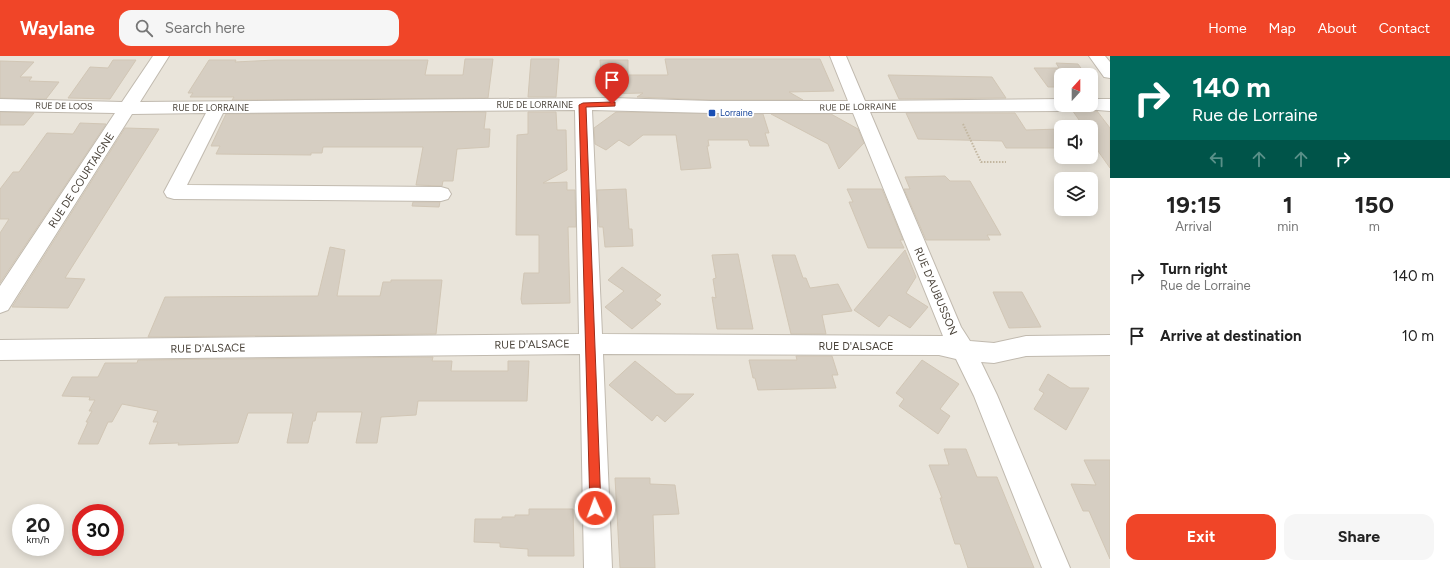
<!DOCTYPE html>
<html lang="en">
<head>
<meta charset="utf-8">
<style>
  body { margin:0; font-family:Figtree,sans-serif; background:#f6f6f6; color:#222; height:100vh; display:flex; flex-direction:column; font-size:15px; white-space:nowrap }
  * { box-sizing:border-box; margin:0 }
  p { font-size:13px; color:#767676 }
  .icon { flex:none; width:22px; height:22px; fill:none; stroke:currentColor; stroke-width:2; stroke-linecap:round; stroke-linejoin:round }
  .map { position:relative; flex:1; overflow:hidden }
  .drawer { display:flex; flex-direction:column; background:#fff; width:340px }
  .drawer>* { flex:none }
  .hud { background:#00695c; color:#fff; overflow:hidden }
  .needle { width:26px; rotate:21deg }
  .buttons { position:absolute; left:1054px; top:12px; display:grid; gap:8px }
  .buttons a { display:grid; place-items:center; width:44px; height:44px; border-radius:8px; background:#fff; box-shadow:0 2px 10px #0003; font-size:20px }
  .speed { position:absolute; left:12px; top:448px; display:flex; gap:8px; font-size:20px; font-weight:700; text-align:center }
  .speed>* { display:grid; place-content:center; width:52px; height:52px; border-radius:50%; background:#fff; box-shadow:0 2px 10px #0003; line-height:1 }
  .speed small { font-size:10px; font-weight:400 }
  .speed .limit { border:6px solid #d22; background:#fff; color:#111 }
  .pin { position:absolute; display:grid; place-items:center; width:34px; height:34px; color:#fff; margin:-41px -17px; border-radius:50% 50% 50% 0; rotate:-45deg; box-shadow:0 0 4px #0007 }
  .pin .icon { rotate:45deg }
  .me { position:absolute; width:44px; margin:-22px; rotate:358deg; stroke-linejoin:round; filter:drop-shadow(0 0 3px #0008) }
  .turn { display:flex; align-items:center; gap:14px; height:84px; padding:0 16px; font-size:18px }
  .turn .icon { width:52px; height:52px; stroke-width:2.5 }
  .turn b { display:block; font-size:28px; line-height:34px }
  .lanes { display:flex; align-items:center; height:38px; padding:0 16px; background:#0003; justify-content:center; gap:20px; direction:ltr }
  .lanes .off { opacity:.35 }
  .eta { display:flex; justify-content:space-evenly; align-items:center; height:68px; text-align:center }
  .eta b { font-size:24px; font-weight:700; line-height:28px }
  .cta { display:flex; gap:8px; margin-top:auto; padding:8px 16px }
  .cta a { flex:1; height:46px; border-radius:12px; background:#f04528; color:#fff; font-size:16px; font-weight:700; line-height:46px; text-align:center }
  .cta a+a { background:#f6f6f6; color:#222 }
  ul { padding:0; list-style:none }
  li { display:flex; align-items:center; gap:12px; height:60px; padding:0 16px }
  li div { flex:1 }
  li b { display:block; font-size:15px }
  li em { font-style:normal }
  header { display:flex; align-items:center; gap:24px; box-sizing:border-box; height:56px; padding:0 20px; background:#f04528; color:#fff }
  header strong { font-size:19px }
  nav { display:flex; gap:22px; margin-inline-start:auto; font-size:14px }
  .search { width:280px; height:36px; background:#f6f6f6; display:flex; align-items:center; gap:10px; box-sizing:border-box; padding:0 14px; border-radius:12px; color:#767676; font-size:15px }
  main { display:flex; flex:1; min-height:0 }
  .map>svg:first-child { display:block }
</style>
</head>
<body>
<header>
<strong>Waylane</strong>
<div class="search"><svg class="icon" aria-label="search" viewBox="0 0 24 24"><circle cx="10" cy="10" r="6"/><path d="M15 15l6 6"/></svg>Search here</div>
<nav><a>Home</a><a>Map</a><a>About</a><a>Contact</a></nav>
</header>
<main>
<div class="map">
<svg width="1110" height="512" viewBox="0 0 1110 512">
  <rect width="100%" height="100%" fill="#f5f2ec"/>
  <path fill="#e9e4da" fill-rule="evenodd" d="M0,0h1110v512h-1110zM1061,19h30v30h-30zM1061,71h30v30h-30zM1061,123h30v30h-30zM21,457h34v34h-34zM81,457h34v34h-34z"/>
  <path fill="#d6cec2" stroke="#d1c6b5" d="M465,3h28l-5,39 -256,2 2,-3h-44l3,-4h-5l21,-33h27l-1,2 40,-2h153l-3,15h38z
    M531,3h28l-3,38h-28z
    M665,3h155l14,32 -45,1 14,8h-92l-74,-3 6,-4 -41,1 -2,-34h28v15h40z
    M113,4h23l-26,39 -42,-1 22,-31 18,1z
    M0,5l34,1 -14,15h12l-3,4 30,1 -13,17 -46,-1z
    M1056,7l22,1 8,11h-25v19l-5,-7h-8l-14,-19h25z
    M888,19l104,2 14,21 -107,1z
    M1071,49h10l4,5 12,1 13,17v40l-19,-27v-14h-7l-14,-20z
    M0,56l34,1 -10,12h-24z
    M486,56l-2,17h6l-1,18 -32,2 -4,32h-10l-1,5 -26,-1 7,-38h-100l-1,6h-11v2l-95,-1 4,-8h-9l15,-32z
    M528,56h28l1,18h9l1,40 -24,13 24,-1v8h8l1,37h-8l2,76 -48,1 -1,-5 3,-26h15v-38h-23l1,-100 11,-1z
    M616,56l147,2 6,19h-4l4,13h-19l-2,-6h-40l1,6h-2l4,22 -30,2 -5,-35h-33l-14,11 -10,-6 -13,10 -11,-6 -1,-16z
    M906,57h109l11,17 35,-1v19h-55l-4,-7 -84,-2z
    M771,58h60l27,15 6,14 -25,26 -11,-25z
    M80,67l26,1 -106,159v-50l9,-14h-9v-30l13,-17h6l28,-39 26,1z
    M125,72l34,1 -94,149 20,1 -17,29 -56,-1z
    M945,120l5,5h20l31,54h-14l3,5h-64l-22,-51h6l-5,-12z
    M626,133l3,40h3l1,17 -28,1 -2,-20h-4l-2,-37z
    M847,133h35l21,51h-3l4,8h-36l-19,-46h4z
    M413,146h27l-1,5 -27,-1z
    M330,191l15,3 -8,46h43l3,-14h8v-2h51l-6,54 -288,3 17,-40 153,-1z
    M905,194l11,27 -10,16 22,14 -18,21 -21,-13 -10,12 -25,-17z
    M738,198l15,75h-36l-5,-32 4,1 -3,-19 3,-1 -4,-23z
    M772,199h23l8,23h3l4,10 28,-4 14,27 -30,4 4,19h-35z
    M622,211l39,28 -6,5 6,4 -29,25 -27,-22 19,-16 -16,-11z
    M993,236h29l19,35 -32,1z
    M796,300h36l6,19h-6l4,13 -78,2 -3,-12h-2l-4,-18h48z
    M433,301l-1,4h20l-1,10h57v-10h21l-2,40h-109l-2,14 -35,2 -4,26h-21l6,-31h-45l-2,9h-2l-5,22h-21l6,-30h-45l-10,30 -60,2 1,-2 -30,1 9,-22h-5l5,-11 -36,-7 -10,18h-4l-10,22h-20l10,-22h-2l6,-11h-3l6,-11h-6l1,-3 -28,-1 10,-19h26l7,-14h32l1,-3z
    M922,304l37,24 -19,25 10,7 -12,18 -39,-28 5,-7 -8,-6z
    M635,305l41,33h18l-29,28 -8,-7 -5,6 -43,-36z
    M1048,318l22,14h19l-23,42 -32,-21 10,-16 -5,-3z
    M944,393h22l11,28h20l37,91h-66l-8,-24h-5l-15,-46h2l-13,-33h20z
    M1084,404h26v99l-21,-48h-6l-12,-27 25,1z
    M615,422h35v6l25,1 4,29 -26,1 2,53h-35z
    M529,453h44l1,47h-46v-7l-28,-2v-4l-26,-1 1,-23h27v-2h13v-2h14z"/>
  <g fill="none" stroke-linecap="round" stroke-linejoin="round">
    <defs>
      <path id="minor" d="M153,0h16l-29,46 472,-4 99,3h137l-18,-45h16l19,45 196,-2v6h9l-3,4 -6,2 -191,1 91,215 9,14 24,2 32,-7 84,-1v20l-84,1 -32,7 -13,-1 16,33 73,173h-28l-68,-172 -18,-37 -17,-4 -336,-1 9,214h-28l-4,-214 -580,6v-20l579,-6 -4,-224 -352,3 -36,72 254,2 7,2 3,5 -3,5 -7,2 -267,-2 -7,-2 -3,-5 42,-79 -74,1 -124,196 -8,3v-27l115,-173 -115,-2v-12l122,3zM592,54l119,3h142l90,223 -341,-2z
        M1089,0h16l5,6v16l-6,-1z
        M1091,43h19v12l-25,-2 -3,-4h9z"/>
    </defs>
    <use href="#minor" stroke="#c1baaf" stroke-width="2"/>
    <path stroke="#c2b6a0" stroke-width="2" stroke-dasharray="1.5 1.5" stroke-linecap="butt" d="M963,68l18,38h25"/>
    <use href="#minor" fill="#fff" fill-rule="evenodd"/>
  </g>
  <path fill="#f04528" stroke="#9c2d1a" d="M612,46h3v4l-29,1 15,401 -2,4 -4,2 -3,-2 -2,-4 -11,-403 4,-2z"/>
  <rect fill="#1a4fb4" stroke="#fff" stroke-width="1.5" x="708" y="53" width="8" height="8" rx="2"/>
  <g text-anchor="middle" stroke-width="3.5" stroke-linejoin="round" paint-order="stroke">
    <g font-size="9" fill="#4a433a" stroke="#fff">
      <text x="535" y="52">RUE DE LORRAINE</text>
      <text transform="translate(64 50) rotate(1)" y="3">RUE DE LOOS</text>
      <text transform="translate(858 51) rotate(-1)" y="3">RUE DE LORRAINE</text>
      <text x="211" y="55">RUE DE LORRAINE</text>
    </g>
    <g font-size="9" fill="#164399" stroke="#fff" text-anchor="start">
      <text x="720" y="60">Lorraine</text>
    </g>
    <g font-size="11" fill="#4a433a" stroke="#fff">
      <text transform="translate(81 124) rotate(-57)" y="4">RUE DE COURTAIGNE</text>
      <text transform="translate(936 235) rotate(67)" y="4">RUE D'AUBUSSON</text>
      <text transform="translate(532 288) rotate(-1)" y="4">RUE D'ALSACE</text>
      <text x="856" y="294">RUE D'ALSACE</text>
      <text transform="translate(208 292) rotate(-1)" y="4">RUE D'ALSACE</text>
    </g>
  </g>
</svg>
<div class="buttons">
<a><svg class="needle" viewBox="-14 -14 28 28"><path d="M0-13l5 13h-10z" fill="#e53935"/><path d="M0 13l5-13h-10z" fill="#767676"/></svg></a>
<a><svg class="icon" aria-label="sound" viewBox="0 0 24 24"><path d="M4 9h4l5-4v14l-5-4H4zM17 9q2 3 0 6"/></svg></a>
<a><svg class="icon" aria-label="layers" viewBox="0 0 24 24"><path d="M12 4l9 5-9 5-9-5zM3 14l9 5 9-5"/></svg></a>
</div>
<div class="speed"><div>20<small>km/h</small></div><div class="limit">30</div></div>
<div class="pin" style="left:612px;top:48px;background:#d93025"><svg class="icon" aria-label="arrive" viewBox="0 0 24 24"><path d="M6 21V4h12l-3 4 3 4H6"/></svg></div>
<svg class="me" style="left:595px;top:452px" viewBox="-20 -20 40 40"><circle r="17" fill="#f04528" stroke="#fff" stroke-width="3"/><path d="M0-11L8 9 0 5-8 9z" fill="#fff"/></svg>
</div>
<section class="drawer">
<div class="hud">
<div class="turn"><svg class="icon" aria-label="right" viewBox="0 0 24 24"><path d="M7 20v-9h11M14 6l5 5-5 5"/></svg><div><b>140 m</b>Rue de Lorraine</div></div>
<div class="lanes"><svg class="icon off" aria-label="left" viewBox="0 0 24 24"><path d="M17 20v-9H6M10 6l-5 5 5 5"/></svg><svg class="icon off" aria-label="ahead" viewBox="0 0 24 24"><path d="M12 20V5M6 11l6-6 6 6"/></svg><svg class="icon off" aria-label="ahead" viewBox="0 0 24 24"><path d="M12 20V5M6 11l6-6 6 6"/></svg><svg class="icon" aria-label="right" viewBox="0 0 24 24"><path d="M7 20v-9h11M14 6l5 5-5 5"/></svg></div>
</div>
<div class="eta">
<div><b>19:15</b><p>Arrival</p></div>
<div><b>1</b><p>min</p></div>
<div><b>150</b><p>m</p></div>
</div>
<ul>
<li><svg class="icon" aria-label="right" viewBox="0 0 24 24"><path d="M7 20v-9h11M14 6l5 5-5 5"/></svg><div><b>Turn right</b><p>Rue de Lorraine</p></div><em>140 m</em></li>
<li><svg class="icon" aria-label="arrive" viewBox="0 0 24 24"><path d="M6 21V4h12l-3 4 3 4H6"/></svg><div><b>Arrive at destination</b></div><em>10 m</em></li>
</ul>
<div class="cta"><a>Exit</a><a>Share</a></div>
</section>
</main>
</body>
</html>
